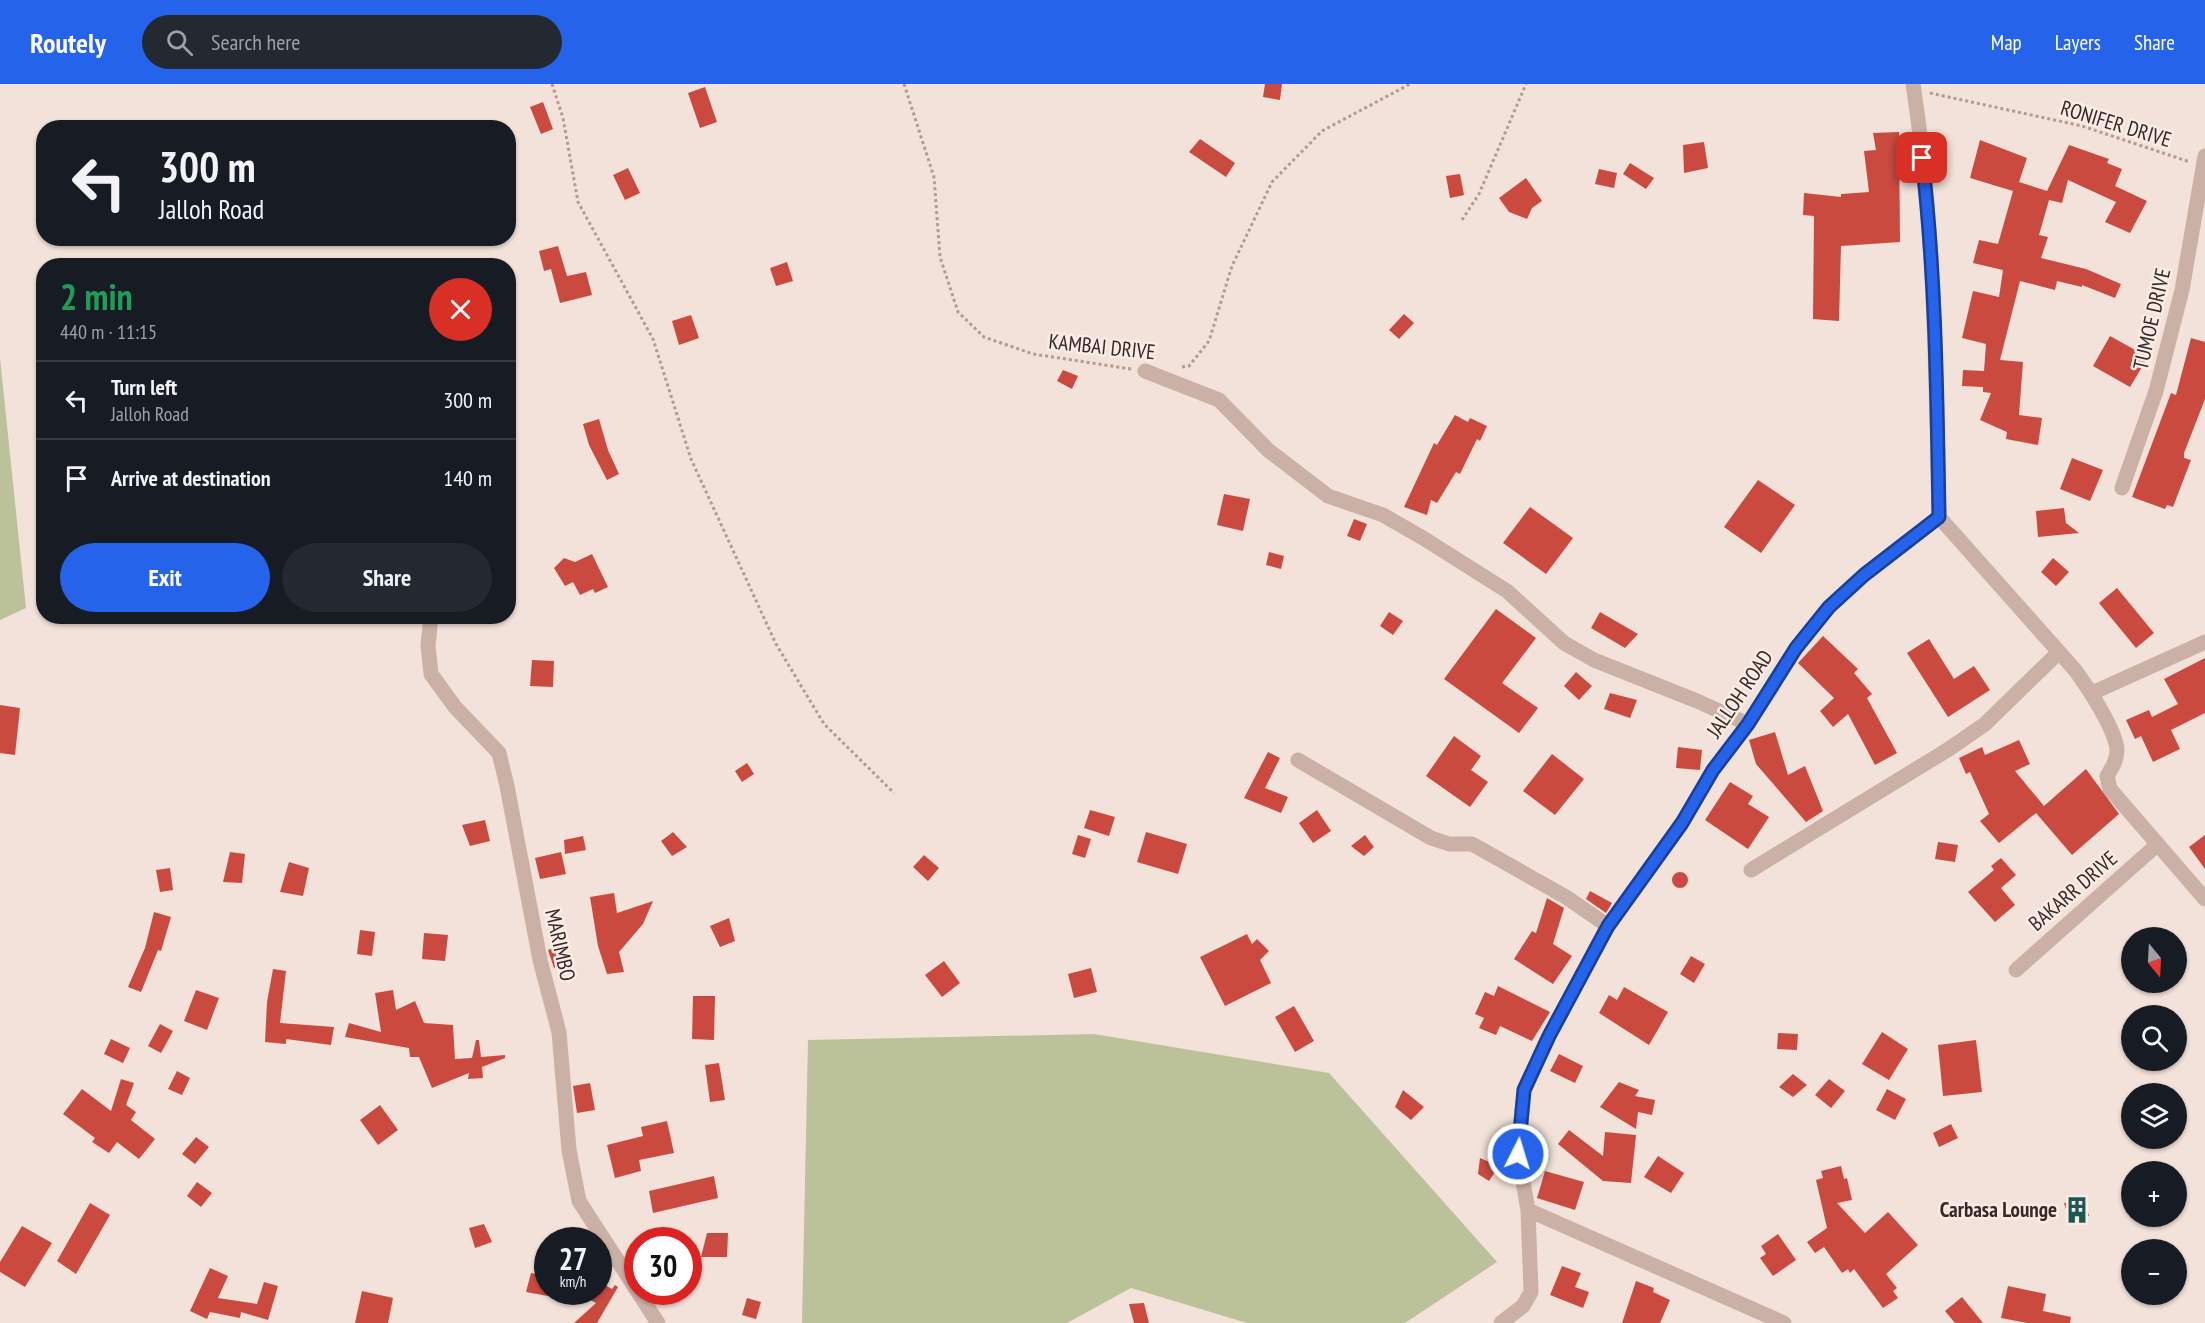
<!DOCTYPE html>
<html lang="en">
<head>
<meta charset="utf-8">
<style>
  body { margin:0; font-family:"PT Sans Narrow",sans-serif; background:#242831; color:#f1f3f6; height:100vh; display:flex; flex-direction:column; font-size:22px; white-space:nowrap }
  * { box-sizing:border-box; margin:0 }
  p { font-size:20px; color:#9ea1a6 }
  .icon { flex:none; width:33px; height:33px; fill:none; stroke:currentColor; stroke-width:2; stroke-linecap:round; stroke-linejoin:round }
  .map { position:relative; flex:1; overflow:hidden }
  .details { position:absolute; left:36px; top:174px; width:480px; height:366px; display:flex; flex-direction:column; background:#171b24; border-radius:24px; box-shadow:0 2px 4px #0004 }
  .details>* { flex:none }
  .hud { position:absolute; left:36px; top:36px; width:480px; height:126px; border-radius:24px; box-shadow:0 2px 4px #0004; background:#171b24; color:#f1f3f6; overflow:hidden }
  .needle { width:39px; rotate:162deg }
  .tools { position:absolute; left:2121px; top:843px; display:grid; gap:12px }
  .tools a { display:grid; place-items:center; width:66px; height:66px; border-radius:50%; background:#171b24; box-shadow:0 2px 4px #0004; font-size:30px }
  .speed { position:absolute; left:534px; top:1143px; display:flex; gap:12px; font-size:30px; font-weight:700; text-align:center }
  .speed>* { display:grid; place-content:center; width:78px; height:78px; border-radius:50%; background:#171b24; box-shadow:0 2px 4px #0004; line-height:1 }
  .speed small { font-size:15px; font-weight:400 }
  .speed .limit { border:9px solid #d22; background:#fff; color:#111 }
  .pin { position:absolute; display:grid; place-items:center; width:51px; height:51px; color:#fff; margin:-26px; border-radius:12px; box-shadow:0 3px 9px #0006 }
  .me { position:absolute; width:66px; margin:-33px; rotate:5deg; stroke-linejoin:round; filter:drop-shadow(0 0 4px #0008) }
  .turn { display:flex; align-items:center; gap:21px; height:126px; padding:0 24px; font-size:27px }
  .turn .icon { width:78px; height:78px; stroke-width:2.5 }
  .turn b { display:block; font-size:42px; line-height:51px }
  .round { display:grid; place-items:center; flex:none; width:63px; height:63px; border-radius:32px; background:#242831 }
  .headline { display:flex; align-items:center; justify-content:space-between; height:102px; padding:0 24px }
  h1 { font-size:36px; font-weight:600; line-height:45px; color:#1e9e55 }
  .cta { display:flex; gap:12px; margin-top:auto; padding:12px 24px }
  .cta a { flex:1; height:69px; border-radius:36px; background:#2563eb; color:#fff; font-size:24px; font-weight:600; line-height:69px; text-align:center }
  .cta a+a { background:#242831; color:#f1f3f6 }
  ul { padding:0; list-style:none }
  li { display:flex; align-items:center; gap:18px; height:78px; padding:0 24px; border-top:2px solid #363941 }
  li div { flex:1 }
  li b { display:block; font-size:22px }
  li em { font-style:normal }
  header { display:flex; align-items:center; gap:36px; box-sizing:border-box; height:84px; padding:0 30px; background:#2563eb; color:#fff }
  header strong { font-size:28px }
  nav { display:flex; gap:33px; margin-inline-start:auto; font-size:21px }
  .search { width:420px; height:54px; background:#242831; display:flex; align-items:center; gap:15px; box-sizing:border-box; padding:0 21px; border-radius:33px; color:#9ea1a6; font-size:22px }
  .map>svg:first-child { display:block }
</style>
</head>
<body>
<header>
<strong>Routely</strong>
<div class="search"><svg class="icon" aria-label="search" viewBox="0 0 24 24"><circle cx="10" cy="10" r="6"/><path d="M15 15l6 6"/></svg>Search here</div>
<nav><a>Map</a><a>Layers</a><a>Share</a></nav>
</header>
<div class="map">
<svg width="2205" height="1239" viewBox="0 0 2205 1239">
  <rect width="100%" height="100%" fill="#f2e2d9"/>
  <path fill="#bbc299" d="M0,274l26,250 -26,12z
    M1094,950l235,39 168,189 -92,61h-158l-116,-35 -64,35h-265l6,-283z"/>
  <path fill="#ca4a40" d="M1265,0h17l-2,16 -17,-3z
    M705,3l12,35 -17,6 -12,-35z
    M543,18l10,27 -12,5 -11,-27z
    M1899,48l1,110 -59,4 -2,75 -26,-2 1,-103 -11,-1 1,-22 37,4v-3l28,-2 -5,-41 12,-1 -3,-17z
    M1200,55l35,24 -9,14 -37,-25z
    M1980,56l47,18 -8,24 28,9 22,-46 40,14 -2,4 15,6 -7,17 32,15 -17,32 -25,-11 11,-20 -48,-22 -6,23 -13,-3 -10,35 9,2 -7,21 45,11 35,15 -6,14 -33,-13v2l-25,-6 -2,9 -35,-9 -20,79 23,2 -4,53 23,3 -4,27 -32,-6 1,-7 -27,-12 11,-27 -8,-1v-5l-21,-1 1,-16 21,1 2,-27 -24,-6 11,-47 26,6 4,-27 -30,-7 6,-23 19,4 15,-53 -43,-13z
    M1704,58l4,26 -24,5 -1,-28z
    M1630,79l24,15 -8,11 -23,-15z
    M628,84l12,25 -15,7 -12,-25z
    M1599,85l18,4 -3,15 -19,-4z
    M1460,90l4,21 -14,3 -4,-22z
    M1526,94l16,23 -10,7 -5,11 -18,-7 -10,-14z
    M558,162l9,30 19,-4 6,23 -32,8 -9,-34 -7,2 -5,-20z
    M787,178l6,19 -17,5 -6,-18z
    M1404,230l10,9 -15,16 -10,-9z
    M691,231l8,23 -20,7 -7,-24z
    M2110,252l38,21 -18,30 -37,-21z
    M2191,254l14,4v57l-21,54v5l7,2 -18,47 -6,-2 -2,4 -33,-12 39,-104 5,2z
    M1063,286l15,6 -6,13 -15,-8z
    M1455,331l13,7 2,-4 17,8 -7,15 -3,-2 -17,35 -4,-2 -19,31 -6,-3 -4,15 -23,-8 30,-64 3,2z
    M599,335l9,31 11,24 -12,6 -18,-35 -6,-21z
    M2072,374l31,12 -13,31 -30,-12z
    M1758,396l37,25 -34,48 -37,-26z
    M1224,410l26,5 -7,32 -26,-6z
    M1530,423l43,31 -27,36 -43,-31z
    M2064,424l2,15 13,10 -41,4 -2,-26z
    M1354,435l13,5 -7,17 -13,-5z
    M1269,468l15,4 -3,13 -15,-4z
    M592,470l16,33 -13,6 -2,-4 -13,6 -7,-13 -8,4 -11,-18 10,-10 11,4z
    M2053,474l16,14 -13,14 -15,-14z
    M2117,504l37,45 -18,15 -37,-45z
    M1496,525l40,29 -34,45 36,25 -19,25 -75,-54z
    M1389,528l14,9 -10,14 -13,-9z
    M1600,528l38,22 -13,14 -34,-20z
    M1823,552l35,33 -4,4 18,21 -5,4 30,55 -22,12 -27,-51 -15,13 -13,-16 14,-13 -36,-35z
    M1929,555l25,40 20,-13 16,24 -42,27 -41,-64z
    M2205,574v55l-34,17 9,19 -27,13 -12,-26 -6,3 -9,-19 23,-10 3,7 26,-13 -14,-25z
    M532,576l22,1 -1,26 -23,-1z
    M1576,588l16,14 -13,14 -15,-14z
    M1610,609l27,7 -7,18 -26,-9z
    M0,621l20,3 -5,47 -15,-2z
    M1775,648l13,43 17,-9 18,45 -17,11 -50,-58 -7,-24z
    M1454,652l27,20 -10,14 17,12 -18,25 -44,-31z
    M2019,656l11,24 -15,7 29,35 42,-37 33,45 -47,41 -36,-42 -37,30 -19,-22 9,-7 -19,-42 -4,2 -7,-16 23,-11 3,8z
    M1678,663l24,3 -2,20 -24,-2z
    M1268,668l12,6 -15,30 23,9 -7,16 -37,-15z
    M1552,670l32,25 -29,36 -32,-24z
    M747,679l7,11 -12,8 -7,-11z
    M1730,698l23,14 -5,8 21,13 -21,32 -43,-29z
    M1090,726l25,7 -6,19 -25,-8z
    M1317,726l14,21 -18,12 -14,-20z
    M485,736l5,21 -20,5 -8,-21z
    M673,748l14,15 -15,9 -11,-15z
    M1146,748l41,12 -9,30 -41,-12z
    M1078,751l13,4 -6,19 -13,-4z
    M1365,751l9,12 -10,9 -13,-10z
    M2205,751v34l-16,-22z
    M583,752l3,14 -21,4 -1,-14z
    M1938,758l20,3 -3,17 -20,-3z
    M230,768l15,2 -3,29 -19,-1z
    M561,768l5,22 -26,5 -5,-21z
    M924,771l15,13 -11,13 -15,-14z
    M2001,774l15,17 -15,13 14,17 -20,17 -27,-30 26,-22 -3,-4z
    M289,778l20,6 -6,28 -23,-4z
    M170,784l3,22 -13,2 -4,-22z
    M1672 796a8 8 0 1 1 16 0a8 8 0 1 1-16 0Z
    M1590,807l22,12 -6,10 -20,-14z
    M614,809l3,20 36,-12 -10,23 -24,28 5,20 -17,2 -9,-28 -8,-49z
    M1547,814l17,10 -11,36 19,12 -19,28 -39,-25 18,-28 4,2z
    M154,828l17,5 -10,34 -3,-1 -17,42 -13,-5 17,-39z
    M729,834l6,23 -15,6 -10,-21z
    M360,846l15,2 -3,24 -15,-2z
    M424,849l24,2 -3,26 -23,-2z
    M1247,850l5,10 5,-5 12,12 -9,9 11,23 -46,23 -25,-49z
    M560,861l7,17 -13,6 -6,-18z
    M1691,872l14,8 -11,19 -14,-9z
    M944,877l16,22 -18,14 -17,-22z
    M1091,884l6,24 -23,6 -6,-24z
    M273,885l13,2 -6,52 54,4 -3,18 -45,-6v5l-21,-2 2,-40z
    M1498,902l52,26 -18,29 -32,-15 -4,9 -17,-7 5,-10 -9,-4 10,-22 9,4z
    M1624,903l44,25 -19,33 -50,-32 10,-18 8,5z
    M196,906l23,8 -12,32 -23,-9z
    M393,906l3,20 19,-9 9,22 29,2 2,34 17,-1 4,-18h3l2,17 24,-2v3l-23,9 1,11 -15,1 1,-6 -37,15 -13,-31h-9l-1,-9 -64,-11 4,-14 32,9 -6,-39z
    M693,912h22l-1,44 -22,-1z
    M1294,922l20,35 -19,11 -20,-35z
    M160,940l13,7 -12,22 -13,-7z
    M1882,948l26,17 -19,31 -27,-16z
    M1778,949l20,1 -1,16 -20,-1z
    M111,955l19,9 -7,15 -19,-9z
    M1976,956l6,52 -39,4 -5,-51z
    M1559,970l24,12 -8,17 -25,-12z
    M719,979l6,37 -15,2 -5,-37z
    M177,987l13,7 -8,17 -14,-6z
    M1793,990l14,11 -14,12 -14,-10z
    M121,995l13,4 -8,22 10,7 -5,8 24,19 -16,20 -22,-17 -8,11 -17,-11 3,-4 -32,-24 19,-25 29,22z
    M1829,995l16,12 -14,17 -16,-13z
    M1619,998l20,8 -4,6 20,4 -3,15 -14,-3 -2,17 -36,-22z
    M590,999l5,27 -18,3 -4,-27z
    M1887,1005l19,10 -11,21 -19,-10z
    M1403,1006l21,17 -13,13 -16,-13z
    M380,1021l18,25 -20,15 -18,-25z
    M667,1037l7,32 -35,7 2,11 -26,7 -8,-33 36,-9 -2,-9z
    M1951,1040l7,14 -19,9 -6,-14z
    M1569,1046l34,26 2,-24 31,3 -5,48 -28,-2 -45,-37z
    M196,1053l13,10 -14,17 -13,-10z
    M1658,1072l26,17 -13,20 -27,-16z
    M1480,1074l19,8 -10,15 -11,-7z
    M1841,1082l3,13 3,-1 5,22 -15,3 28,30 23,-21 30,33 -32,29 11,14 -4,3 5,7 -15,10 -29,-39 -4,4 -2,-4 -6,4 -18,-26 -9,6 -8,-11 20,-14 -11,-48 7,-2 -2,-7z
    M1545,1087l39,11 -9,28 -38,-12z
    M714,1092l4,22 -65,15 -4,-22z
    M197,1098l15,11 -11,14 -14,-11z
    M2084,1114l5,18 -19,6 -6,-19z
    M90,1119l20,12 -34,59 -19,-13z
    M484,1140l8,18 -17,6 -6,-20z
    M22,1142l30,17 -27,44 -25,-15v-10z
    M707,1149h21l-1,24h-26z
    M1778,1150l18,26 -23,16 -13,-18 6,-4 -5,-8z
    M1562,1182l19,7 -6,14 14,5 -6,16 -33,-13z
    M210,1184l18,8 -10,22 39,6 7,-22 14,4 -10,34 -27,-8 -1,6 -30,-6 -3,7 -17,-8z
    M531,1189l17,3v20l-22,-4z
    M1636,1197l18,7 -1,4 17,8 -10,23h-38z
    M600,1198l12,7 3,-4 3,2 -21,36h-23l22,-20 -6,-3 5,-8h3z
    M2008,1202l38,8 -3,17 28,6 -1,6h-43l-26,-5z
    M362,1207l31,7 -5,25h-33z
    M1962,1213l21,26h-28l-10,-12z
    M747,1214l14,4 -5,17 -14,-4z
    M1144,1219l5,20h-15l-5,-19z"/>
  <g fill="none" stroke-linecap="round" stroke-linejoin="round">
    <path stroke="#b6998f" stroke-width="3" stroke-dasharray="3 3" stroke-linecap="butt" d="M552,0l11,34 15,84 75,137 38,120 85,185 48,80 70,69
      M904,0l30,93 6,80 18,55 26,25 49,17 98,15
      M1930,9l152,33 108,36
      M1462,136l17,-26 47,-110
      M1182,283l7,-1 20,-25 23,-75 40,-84 50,-51 88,-47"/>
    <path stroke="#cbb0a5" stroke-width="15" d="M1913,0c22,143 23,288 26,433
      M1145,287l74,29 49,50 60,46 55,19 40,23 84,53 57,52 30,17 103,41 51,23
      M2122,404l34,-97 26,-101 23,-134
      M1939,433l136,153c12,16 41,60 42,80 0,10 -5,18 -10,26l3,13 95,110
      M431,532l-3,30 3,28 24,33 44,46 8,33 33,174 19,72 10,118 10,51 79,122
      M2092,609l113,-51
      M1298,676l133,78 18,6h23l94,53 42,29
      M1751,786l198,-121 36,-25 74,-72
      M2016,886l142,-126
      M1528,1126l256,113
      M1501,1239l22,-17 8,-14 -3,-82 -10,-56 6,-64 25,-54 59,-110 74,-103 31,-53 35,-46 48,-76 33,-41 35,-32 75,-58"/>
  </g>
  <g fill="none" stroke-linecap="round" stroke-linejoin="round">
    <defs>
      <path id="route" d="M1518,1070l6,-64 25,-54 59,-110 74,-103 31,-53 35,-46 48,-76 33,-41 35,-32 75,-58c-2,-120 -3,-240 -17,-359"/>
    </defs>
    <use href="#route" stroke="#184099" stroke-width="15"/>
    <use href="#route" stroke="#2563eb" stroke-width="10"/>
  </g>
  <defs>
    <symbol id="building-bare" viewBox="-9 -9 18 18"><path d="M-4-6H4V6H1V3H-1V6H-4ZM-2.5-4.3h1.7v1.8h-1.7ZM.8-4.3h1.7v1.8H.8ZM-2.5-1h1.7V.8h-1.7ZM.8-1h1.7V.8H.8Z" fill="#1b5952" stroke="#faede6" stroke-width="2.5" paint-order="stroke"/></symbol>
  </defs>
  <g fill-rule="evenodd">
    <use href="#building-bare" x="2058" y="1107" width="38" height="38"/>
  </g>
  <g text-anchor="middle" stroke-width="5" stroke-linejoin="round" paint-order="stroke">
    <g font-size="21" fill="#362927" stroke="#faede6">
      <text transform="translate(2116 40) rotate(17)" y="7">RONIFER DRIVE</text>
      <text transform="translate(2152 235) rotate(-77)" y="7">TUMOE DRIVE</text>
      <text transform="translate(1102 263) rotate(6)" y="7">KAMBAI DRIVE</text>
      <text transform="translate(1740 610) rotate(-56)" y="7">JALLOH ROAD</text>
      <text transform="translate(2073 807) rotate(-41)" y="7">BAKARR DRIVE</text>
      <text transform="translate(560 861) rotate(77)" y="7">MARIMBO</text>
    </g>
    <g font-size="21" font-weight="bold" fill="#362927" stroke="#faede6" text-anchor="end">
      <text x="2057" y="1133">Carbasa Lounge</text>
    </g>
  </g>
</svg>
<div class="tools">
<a><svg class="needle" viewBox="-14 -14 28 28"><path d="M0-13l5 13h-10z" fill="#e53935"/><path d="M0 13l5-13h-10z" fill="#9ea1a6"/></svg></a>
<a><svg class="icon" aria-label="search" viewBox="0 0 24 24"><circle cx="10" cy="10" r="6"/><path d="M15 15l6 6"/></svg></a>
<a><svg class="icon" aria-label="layers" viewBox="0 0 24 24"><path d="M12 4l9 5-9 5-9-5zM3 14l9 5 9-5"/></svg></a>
<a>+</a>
<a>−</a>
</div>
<div class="speed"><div>27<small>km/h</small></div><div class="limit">30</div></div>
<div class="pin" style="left:1922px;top:74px;background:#d93025"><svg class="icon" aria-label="arrive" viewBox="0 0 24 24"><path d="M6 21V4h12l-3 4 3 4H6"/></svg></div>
<svg class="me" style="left:1518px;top:1070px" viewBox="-20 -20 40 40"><circle r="17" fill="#2563eb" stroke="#fff" stroke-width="3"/><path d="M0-11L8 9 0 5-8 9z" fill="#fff"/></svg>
<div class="hud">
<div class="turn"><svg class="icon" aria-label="left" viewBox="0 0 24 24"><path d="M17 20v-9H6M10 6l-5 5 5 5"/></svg><div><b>300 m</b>Jalloh Road</div></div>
</div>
<section class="details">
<div class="headline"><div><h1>2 min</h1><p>440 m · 11:15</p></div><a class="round" style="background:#d93025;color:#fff"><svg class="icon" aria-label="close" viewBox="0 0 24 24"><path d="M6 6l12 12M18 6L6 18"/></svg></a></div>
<ul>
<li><svg class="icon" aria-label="left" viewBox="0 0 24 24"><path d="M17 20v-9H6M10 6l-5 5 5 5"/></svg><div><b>Turn left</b><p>Jalloh Road</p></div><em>300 m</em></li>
<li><svg class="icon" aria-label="arrive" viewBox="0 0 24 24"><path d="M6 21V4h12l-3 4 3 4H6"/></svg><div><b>Arrive at destination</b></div><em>140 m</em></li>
</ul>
<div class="cta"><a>Exit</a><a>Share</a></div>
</section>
</div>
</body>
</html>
